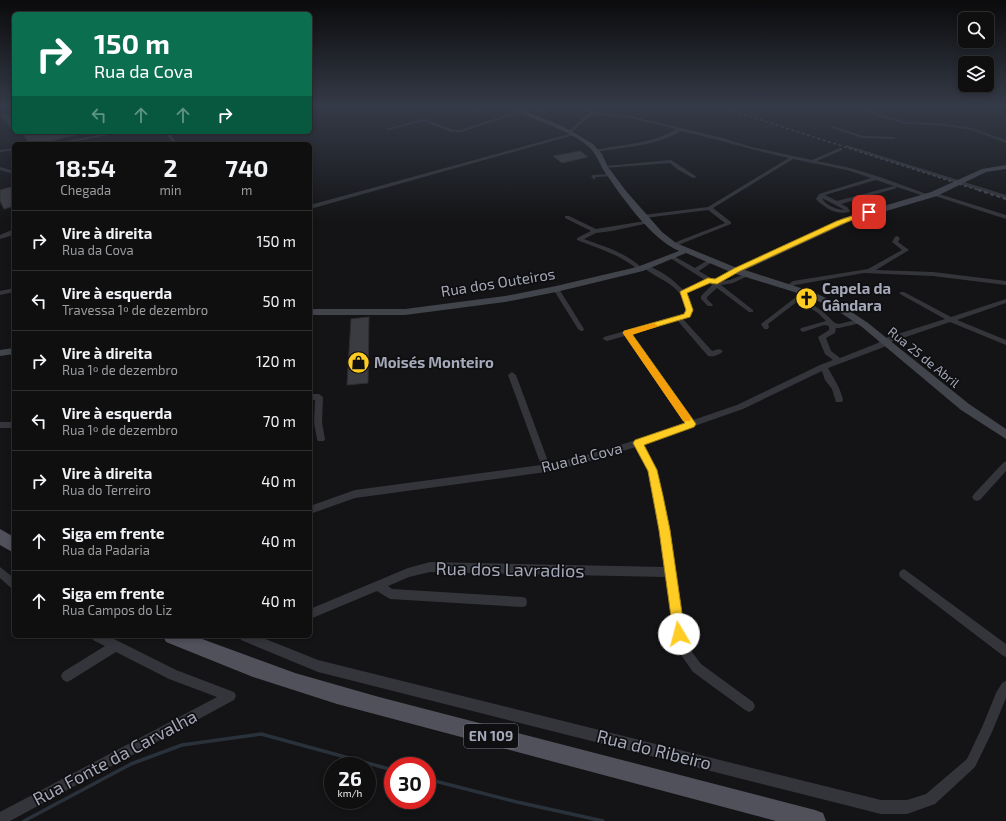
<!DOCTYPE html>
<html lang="pt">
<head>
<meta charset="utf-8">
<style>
  body { margin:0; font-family:"Exo 2",sans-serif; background:#181819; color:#f1f3f6; height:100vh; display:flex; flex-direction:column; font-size:15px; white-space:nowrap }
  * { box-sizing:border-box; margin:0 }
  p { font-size:13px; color:#9b9c9f }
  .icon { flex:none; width:22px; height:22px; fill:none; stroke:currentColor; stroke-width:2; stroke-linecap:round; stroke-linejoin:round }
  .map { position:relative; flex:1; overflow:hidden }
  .details { position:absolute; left:12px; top:142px; width:300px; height:496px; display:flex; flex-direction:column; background:#0f0f10; border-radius:6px; box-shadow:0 2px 6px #0003,0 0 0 1px #2f2f30 }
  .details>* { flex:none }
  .guide { position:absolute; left:12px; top:12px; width:300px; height:122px; border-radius:6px; box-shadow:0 2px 6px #0003,0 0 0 1px #2f2f30; background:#0b6e4f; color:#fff; overflow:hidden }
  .tools { position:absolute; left:958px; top:12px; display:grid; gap:8px }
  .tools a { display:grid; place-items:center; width:36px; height:36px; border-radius:6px; background:#0f0f10; box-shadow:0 2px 6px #0003,0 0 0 1px #2f2f30; font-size:20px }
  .speed { position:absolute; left:324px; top:757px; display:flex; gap:8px; font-size:20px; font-weight:700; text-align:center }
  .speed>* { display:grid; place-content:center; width:52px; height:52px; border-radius:50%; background:#0f0f10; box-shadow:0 2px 6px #0003,0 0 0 1px #2f2f30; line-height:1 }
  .speed small { font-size:10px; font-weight:400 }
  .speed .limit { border:6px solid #d22; background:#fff; color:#111 }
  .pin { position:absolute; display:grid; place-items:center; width:34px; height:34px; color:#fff; margin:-17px; border-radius:8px; box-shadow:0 2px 6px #0006 }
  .me { position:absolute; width:44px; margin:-22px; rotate:352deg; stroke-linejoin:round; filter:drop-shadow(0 0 3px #0008) }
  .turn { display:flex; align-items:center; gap:14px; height:84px; padding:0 16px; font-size:18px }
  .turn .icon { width:52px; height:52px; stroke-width:2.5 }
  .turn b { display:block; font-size:28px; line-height:34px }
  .lanes { display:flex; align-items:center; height:38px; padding:0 16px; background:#0003; justify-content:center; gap:20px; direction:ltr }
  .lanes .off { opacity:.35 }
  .eta { display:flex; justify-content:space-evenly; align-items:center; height:68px; text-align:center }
  .eta b { font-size:24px; font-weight:700; line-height:28px }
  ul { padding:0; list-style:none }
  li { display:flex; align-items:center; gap:12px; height:60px; padding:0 16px; border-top:1px solid #2f2f30 }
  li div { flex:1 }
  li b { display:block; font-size:15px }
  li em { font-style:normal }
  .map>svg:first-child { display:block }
</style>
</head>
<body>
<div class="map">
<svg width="1006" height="821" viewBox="0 0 1006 821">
  <rect width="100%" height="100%" fill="#141416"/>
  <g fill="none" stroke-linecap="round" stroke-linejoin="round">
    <path stroke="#29313b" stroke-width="3.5" d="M427,779l90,23 86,19
      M24,821l107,-57 51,-19 79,-11 132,36"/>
    <path fill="#29313b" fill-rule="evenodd" d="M853,106h5l24,9 24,7 31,1 36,5 33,12v3l-34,-13 -35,-5 -31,-1 -26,-7z"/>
  </g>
  <path fill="#3b3c41" stroke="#2e2e32" d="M14,113v20l-12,-17z
    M39,132h40v2l-39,10h-10l-6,-8z
    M580,151l8,6 -26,6 -9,-7z
    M11,187l3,4v15l-10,3 -4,-8v-11z
    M369,317l-1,66 -21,2 4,-66z"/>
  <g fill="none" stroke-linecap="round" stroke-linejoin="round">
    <path fill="#34353b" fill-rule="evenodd" d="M489,106h6l-23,8 -3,-1z
      M559,106h7l27,6 41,5 89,21 28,9 61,13 28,-12h2v2l-25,11 33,7 30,9 52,19 -5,1 -51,-17 -51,15 12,6 57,-15 3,2 -56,16 6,3 3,4 -1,1c-12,3 -23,-3 -32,-12l-1,-1 3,-5 52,-16 -24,-8 -54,-11 -80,49 18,14v2l-58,23 -2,-1v-2l54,-21 -17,-13 -63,8 -3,-2 1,-1 65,-8 81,-49c-37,-8 -72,-19 -108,-27 -24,15 -57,16 -84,21l-2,-1v-1c27,-6 58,-6 81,-21l-42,-10 -40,-5 -8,5 -15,14 -2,-1v-1l15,-14 5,-4zM822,198l21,11 1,1c-9,-1 -19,-5 -22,-12z
      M517,107h14l16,6 -2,1 -14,-5h-15z
      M521,110l3,1 -63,21h-10l-27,-11 -36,9 -2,-1 38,-10 30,11h7z
      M832,126l31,10 31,1 2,1 -2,1 -32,-1 -30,-10z
      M115,132h10l-65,12h-10z
      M164,132h4l10,12h-4z
      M573,133l4,1 -267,75v-4z
      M846,145l160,50v4l-160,-52z
      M14,148v2l-14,2v-2z
      M671,160l26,17 -4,1 -16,-9 -7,-6 -65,5 -2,-1 2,-1z
      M0,167l14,4v3l-14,-4z
      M611,174h2v2l-17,1 -2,3 -3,-4 2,-1z
      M14,181v5l-3,-2z
      M932,193h4l70,22v4l-74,-24z
      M565,216h4l27,13 55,-9 1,1 -3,2 -37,8 -16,2 -12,6c21,8 41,13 58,29v2h-4c-18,-16 -39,-21 -61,-30v-2l14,-7 -26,-13z
      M14,229v5l-4,2 -10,3v-4z
      M897,236l3,2 -2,4 11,8 -33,20 57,2 73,9v4l-73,-9 -69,-3 -69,12 -7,4 -3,-2 8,-6 75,-12 34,-19 -10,-8 3,-5z
      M672,255l23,13 13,-8h4v2l-13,9 15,9 22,-11 2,1v2l-16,9 8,-1 17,-7 3,2 -17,8 -12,2 32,25v2h-4l-32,-24 -10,9v2l6,6 -1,1h-4l-7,-7v-3l11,-11 -2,-3 -24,11c5,8 8,15 4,24l-7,2 29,32 7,-2 4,2c-3,4 -10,6 -15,5l-31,-36 -46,14 62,86 44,-15 83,-40 13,-5 -8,-6 -7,-17 11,-7v-4l-5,-1 -21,7 -3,-2 1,-2 25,-7 -8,-8 -20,-12 -30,23 1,3 -1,2h-4l-3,-5 35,-27 3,-4h4l1,1 -2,3 20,14 13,12 4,1 20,-5 3,2 -1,2 -22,5h-3l-1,5 -9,5 5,13 9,7 38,-15 4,-4 63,-20 -45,-25v-2h4l47,25 55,-18v4l-49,17 49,20v5l-56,-23 -62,21 -4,4 -56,21c6,11 12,19 15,32l-1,2h-6l-4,-13 -7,-9 -3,-9 -79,38 -100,35 14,26 13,60 14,104 5,14 12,16 52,38 2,4 -2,4 -4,2 -4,-2 -52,-38 -12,-17 -7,-21 -8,-57 -236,-5 -21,5 -21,9 4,3 130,8 4,1 1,4 -1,4 -4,1 -132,-8 -13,-8 -67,28v-10l98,-41 22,-6 235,5 -5,-37 -11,-60 -13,-23 -57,17 -33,8 -191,26 -45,16v-8l45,-16 186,-25 -33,-90 4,-3 4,3 33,89c47,-10 91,-25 137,-41l-61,-87 -18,5 -4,-2 1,-2 81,-23c3,-28 -26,-33 -42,-47l3,-2c14,5 27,14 37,25l22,-10 -35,-22 -1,-1z
      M556,287l3,2 25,40 -1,2h-2l-3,-2 -25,-40z
      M14,288v4l-14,3v-4z
      M310,394h9l4,3 -1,26 3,16 -1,2h-6l-1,-2 -3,-16 1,-23h-5z
      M0,422h14v6h-14z
      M1006,461v10l-26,29 -3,1 -3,-1 -2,-3 2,-3 29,-31z
      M0,567l14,11v11l-4,-2 -10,-9z
      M904,569l102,75v13l-4,-2 -102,-78 -1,-3 1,-3z
      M92,636h16l68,34 58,22 2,4 -2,4 -224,121h-10v-9l217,-115 -48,-18 -53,-27 -45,28 -4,2 -4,-2 -2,-4 2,-4 42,-26 -12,-6z
      M240,636h18l60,24 563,140h26l19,-6 41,-35 16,-34 13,-32 6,-10 4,-2v17l-14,34 -17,35 -40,37 -28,10h-26l-563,-142 -77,-32z"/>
    <path fill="#42444c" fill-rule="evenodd" d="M505,106h8l53,22 27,16 9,10 6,13 18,24 36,41 14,11 61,25 106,-50 88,-26 51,-23 24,-4v4l-20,3 -49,24 -88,26 -104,48 68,22 28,13 27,18 101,81 37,25v10l-45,-29 -99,-83 -27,-18 -28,-13 -74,-23 -47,-20 -43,18 -87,21 -51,10 -100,13h-95v-6h95l100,-13 51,-10 81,-19 42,-16c-29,-13 -57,-54 -75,-80 -5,-8 -7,-16 -14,-23 -14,-14 -47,-26 -65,-33 -7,-3 -15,-5 -20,-9z
      M14,348v6l-14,2v-6z"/>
    <path fill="#50515b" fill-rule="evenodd" d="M0,529l14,8v16l-14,-8z
      M163,636h31l101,37 84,24 436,113 8,3 3,8h-50l-439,-117 -84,-27 -87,-35z"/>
    <path stroke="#494b53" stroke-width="1.5" stroke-dasharray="3 2.5" stroke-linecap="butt" d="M718,106l263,85"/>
    <path stroke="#494b53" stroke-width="2" stroke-dasharray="3.5 3" stroke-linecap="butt" d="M978,190l28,9"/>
  </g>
  <linearGradient id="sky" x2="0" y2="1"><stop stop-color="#0b0b0c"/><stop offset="0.48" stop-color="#343a47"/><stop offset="1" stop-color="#343a47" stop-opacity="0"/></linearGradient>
  <rect width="1006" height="221" fill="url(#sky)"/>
  <path fill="#ffcc23" stroke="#a68517" d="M867,211l5,1 -30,12 -102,47 -23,13 -7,-1 -23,10 6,17 -3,7 -58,17 64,90 -2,3 -50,18 13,25 6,26 7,34 15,104 -2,4 -4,2 -5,-2 -15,-108 -11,-59 -15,-28 2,-3 50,-17 -62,-90 1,-2 60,-17 2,-4 -6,-18 1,-1 27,-13 7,1 20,-11 102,-47z"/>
  <path fill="#f59e0b" d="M654,323l4,3 -2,1 -24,8 58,81 1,2 -1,3h-7l-60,-88 1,-2z"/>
  <defs>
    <symbol id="church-disc" viewBox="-11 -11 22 22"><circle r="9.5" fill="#ffcc23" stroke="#0f0f11"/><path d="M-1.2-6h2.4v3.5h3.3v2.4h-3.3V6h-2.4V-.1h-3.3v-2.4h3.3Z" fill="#111"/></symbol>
    <symbol id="shop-disc" viewBox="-11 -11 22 22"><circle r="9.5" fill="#ffcc23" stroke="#0f0f11"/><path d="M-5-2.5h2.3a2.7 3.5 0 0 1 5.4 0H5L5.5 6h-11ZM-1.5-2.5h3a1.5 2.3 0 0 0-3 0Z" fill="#111"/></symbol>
  </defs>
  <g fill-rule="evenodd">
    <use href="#church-disc" x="794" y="286" width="25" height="25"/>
    <use href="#shop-disc" x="346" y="350" width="25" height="25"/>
  </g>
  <g text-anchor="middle" stroke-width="3.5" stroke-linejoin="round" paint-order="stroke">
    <g font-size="13" fill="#a4a8b8" stroke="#0f0f11">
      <text transform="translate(924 357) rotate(39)" y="5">Rua 25 de Abril</text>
    </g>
    <rect fill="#0f0f11" stroke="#777a86" stroke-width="1" x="464" y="724" width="54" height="24" rx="3"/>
    <g font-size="14" font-weight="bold" fill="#a4a8b8">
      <text x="491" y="741">EN 109</text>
    </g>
    <g font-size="15" fill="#a4a8b8" stroke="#0f0f11">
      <text transform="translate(498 283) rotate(-9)" y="5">Rua dos Outeiros</text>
      <text transform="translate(582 458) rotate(-14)" y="5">Rua da Cova</text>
    </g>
    <g font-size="15" font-weight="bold" fill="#a4a8b8" stroke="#0f0f11" text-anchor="start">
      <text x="822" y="294">Capela da<tspan x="822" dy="17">Gândara</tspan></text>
      <text x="374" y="368">Moisés Monteiro</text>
    </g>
    <g font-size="18" fill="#a4a8b8" stroke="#0f0f11">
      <text transform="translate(510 570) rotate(1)" y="6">Rua dos Lavradios</text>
      <text transform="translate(654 750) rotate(14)" y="6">Rua do Ribeiro</text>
      <text transform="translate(115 758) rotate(-28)" y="6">Rua Fonte da Carvalha</text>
    </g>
  </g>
</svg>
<div class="tools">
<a><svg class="icon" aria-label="search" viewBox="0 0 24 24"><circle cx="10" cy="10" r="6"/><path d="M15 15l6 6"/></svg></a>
<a><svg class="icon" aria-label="layers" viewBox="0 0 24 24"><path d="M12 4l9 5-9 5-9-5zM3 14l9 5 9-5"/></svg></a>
</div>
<div class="speed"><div>26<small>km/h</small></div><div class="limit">30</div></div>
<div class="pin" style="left:869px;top:212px;background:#d93025"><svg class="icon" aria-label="arrive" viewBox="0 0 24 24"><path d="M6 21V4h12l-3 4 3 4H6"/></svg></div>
<svg class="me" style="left:679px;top:634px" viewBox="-20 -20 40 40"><circle r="19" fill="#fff"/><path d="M0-13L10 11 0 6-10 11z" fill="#ffcc23"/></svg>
<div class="guide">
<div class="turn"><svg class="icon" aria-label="right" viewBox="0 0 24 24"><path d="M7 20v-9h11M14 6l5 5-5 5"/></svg><div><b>150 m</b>Rua da Cova</div></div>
<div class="lanes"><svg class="icon off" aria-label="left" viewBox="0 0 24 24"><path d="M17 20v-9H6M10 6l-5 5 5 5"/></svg><svg class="icon off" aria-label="ahead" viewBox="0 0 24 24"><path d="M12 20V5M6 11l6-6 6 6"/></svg><svg class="icon off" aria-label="ahead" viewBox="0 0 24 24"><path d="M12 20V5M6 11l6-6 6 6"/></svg><svg class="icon" aria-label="right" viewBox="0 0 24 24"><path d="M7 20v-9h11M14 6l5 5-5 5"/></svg></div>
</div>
<section class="details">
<div class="eta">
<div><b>18:54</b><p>Chegada</p></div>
<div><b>2</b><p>min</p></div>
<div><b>740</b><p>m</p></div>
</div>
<ul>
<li><svg class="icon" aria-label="right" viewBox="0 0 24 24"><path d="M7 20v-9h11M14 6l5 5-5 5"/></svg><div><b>Vire à direita</b><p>Rua da Cova</p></div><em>150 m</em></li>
<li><svg class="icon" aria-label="left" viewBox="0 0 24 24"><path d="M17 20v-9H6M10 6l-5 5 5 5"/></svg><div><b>Vire à esquerda</b><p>Travessa 1º de dezembro</p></div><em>50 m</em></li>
<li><svg class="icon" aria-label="right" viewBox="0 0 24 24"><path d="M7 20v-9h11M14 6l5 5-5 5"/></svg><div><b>Vire à direita</b><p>Rua 1º de dezembro</p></div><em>120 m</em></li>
<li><svg class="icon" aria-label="left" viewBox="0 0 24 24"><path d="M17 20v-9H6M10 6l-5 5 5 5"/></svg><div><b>Vire à esquerda</b><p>Rua 1º de dezembro</p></div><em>70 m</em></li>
<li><svg class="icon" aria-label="right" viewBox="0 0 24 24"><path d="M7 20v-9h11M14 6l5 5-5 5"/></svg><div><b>Vire à direita</b><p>Rua do Terreiro</p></div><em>40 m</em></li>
<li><svg class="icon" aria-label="ahead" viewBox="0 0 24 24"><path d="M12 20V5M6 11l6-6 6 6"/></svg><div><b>Siga em frente</b><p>Rua da Padaria</p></div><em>40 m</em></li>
<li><svg class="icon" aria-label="ahead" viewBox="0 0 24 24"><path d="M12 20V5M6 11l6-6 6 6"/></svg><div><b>Siga em frente</b><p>Rua Campos do Liz</p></div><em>40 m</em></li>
</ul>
</section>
</div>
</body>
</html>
